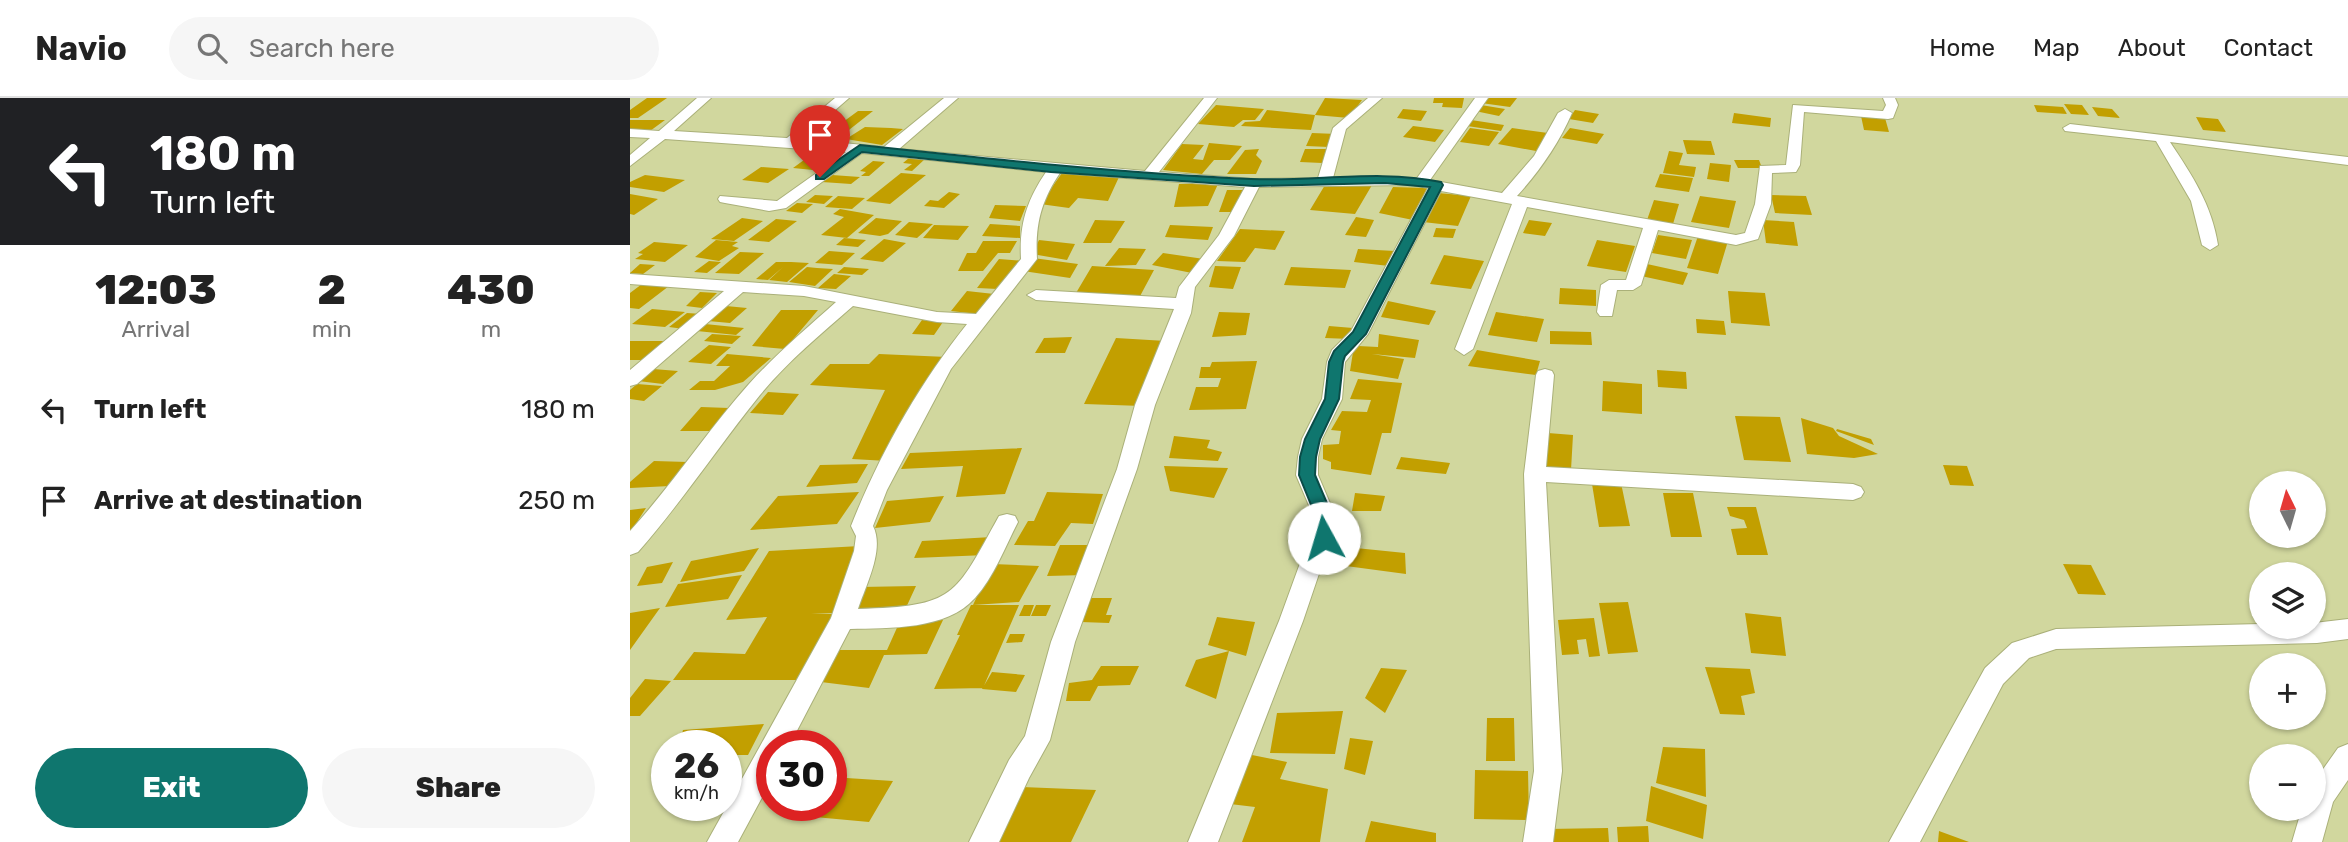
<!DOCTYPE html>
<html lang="en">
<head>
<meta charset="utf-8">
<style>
  body { margin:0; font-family:Rubik,sans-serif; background:#f6f6f6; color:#222; height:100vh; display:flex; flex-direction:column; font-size:26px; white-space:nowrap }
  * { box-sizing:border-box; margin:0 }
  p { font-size:23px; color:#767676 }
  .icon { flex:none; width:38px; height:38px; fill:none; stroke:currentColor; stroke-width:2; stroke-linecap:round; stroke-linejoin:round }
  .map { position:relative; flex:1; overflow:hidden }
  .details { display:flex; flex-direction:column; background:#fff; width:630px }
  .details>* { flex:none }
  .guide { background:#202124; color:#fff; overflow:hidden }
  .needle { width:46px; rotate:355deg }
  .buttons { position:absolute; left:1619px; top:373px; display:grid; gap:14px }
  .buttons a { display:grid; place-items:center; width:77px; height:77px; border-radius:50%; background:#fff; box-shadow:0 2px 5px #0004; font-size:35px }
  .speed { position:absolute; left:21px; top:632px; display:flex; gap:14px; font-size:35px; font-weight:700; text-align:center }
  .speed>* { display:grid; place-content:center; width:91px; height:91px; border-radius:50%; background:#fff; box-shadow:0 2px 5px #0004; line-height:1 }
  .speed small { font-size:18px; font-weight:400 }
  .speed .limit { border:10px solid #d22; background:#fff; color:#111 }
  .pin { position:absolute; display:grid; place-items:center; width:60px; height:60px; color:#fff; margin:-72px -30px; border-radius:50% 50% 50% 0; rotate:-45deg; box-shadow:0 0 7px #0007 }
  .pin .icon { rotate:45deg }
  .me { position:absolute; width:77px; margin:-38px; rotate:354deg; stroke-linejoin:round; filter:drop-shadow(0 0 5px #0008) }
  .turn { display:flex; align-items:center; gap:24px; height:147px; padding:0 35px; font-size:32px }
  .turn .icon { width:91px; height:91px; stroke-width:2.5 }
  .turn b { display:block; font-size:49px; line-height:60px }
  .eta { display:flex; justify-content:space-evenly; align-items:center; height:119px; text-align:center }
  .eta b { font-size:42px; font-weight:800; line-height:49px }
  .cta { display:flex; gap:14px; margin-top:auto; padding:14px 35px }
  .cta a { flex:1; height:80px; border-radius:42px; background:#0f766e; color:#fff; font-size:28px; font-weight:800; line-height:80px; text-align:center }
  .cta a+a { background:#f6f6f6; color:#222 }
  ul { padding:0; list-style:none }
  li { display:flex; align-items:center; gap:21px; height:91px; padding:0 35px }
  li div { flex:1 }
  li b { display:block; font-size:26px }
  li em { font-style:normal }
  header { display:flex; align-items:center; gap:42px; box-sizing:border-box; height:98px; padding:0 35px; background:#fff; border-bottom:2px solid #e0e0e0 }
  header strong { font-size:33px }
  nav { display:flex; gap:38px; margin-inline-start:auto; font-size:24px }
  .search { width:490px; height:63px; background:#f6f6f6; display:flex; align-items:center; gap:18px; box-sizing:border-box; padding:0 24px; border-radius:38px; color:#767676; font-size:26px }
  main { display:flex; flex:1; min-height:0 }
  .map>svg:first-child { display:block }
</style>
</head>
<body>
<header>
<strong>Navio</strong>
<div class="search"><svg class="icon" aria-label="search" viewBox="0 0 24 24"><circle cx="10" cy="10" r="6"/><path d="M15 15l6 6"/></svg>Search here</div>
<nav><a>Home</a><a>Map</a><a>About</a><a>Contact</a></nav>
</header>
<main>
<section class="details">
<div class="guide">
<div class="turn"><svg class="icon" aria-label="left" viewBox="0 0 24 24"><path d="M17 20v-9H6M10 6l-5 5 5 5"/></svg><div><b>180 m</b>Turn left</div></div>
</div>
<div class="eta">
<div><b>12:03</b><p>Arrival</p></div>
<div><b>2</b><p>min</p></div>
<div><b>430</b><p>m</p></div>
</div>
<ul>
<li><svg class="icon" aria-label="left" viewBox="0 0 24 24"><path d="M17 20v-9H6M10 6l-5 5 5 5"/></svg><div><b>Turn left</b></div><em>180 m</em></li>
<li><svg class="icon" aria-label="arrive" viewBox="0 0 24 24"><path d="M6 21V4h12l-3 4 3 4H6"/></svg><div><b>Arrive at destination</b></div><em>250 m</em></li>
</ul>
<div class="cta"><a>Exit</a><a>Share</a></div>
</section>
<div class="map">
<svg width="1718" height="744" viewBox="0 0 1718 744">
  <rect width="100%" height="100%" fill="#d1d79e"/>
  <path fill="#c29f00" d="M17,0h20l-29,20h-8v-8z
    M695,0l37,2 -13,18 -34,-3z
    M804,0h30l-2,10 -20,-1 1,-4h-10z
    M855,0h32l-7,9 -29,-4z
    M1434,6l18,1 7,10 -18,-1z
    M586,7l48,4 -9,11h-12l-9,7 -36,-3z
    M851,7l24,4 -6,7 -24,-5z
    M1404,7l29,2 4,7 -30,-2z
    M1462,9l20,2 8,9 -22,-2z
    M773,11l24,2 -6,10 -24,-3z
    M637,12l48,5 -4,15 -70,-4 4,-4 15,-1z
    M945,12l24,4 -6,9 -24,-4z
    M228,13h15l-38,30h-18z
    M1104,15l37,5 -1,9 -38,-4z
    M1231,18l24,2 4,14 -25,-2z
    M1566,19l22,2 8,13 -23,-2z
    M0,22h35l-15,11h-20z
    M841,22l33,5 -3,6 -34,-5z
    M783,28l31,4 -9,12 -32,-5z
    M235,29l26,1 12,1 -21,16 -36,-6z
    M840,30l29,4 -10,14 -29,-4z
    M882,30l36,5 -12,18 -38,-7z
    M940,30l34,6 -7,10 -35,-6z
    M682,35l25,1 -8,13 -23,-1z
    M1053,42l28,1 4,14 -28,-1z
    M579,45l33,3 -12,14h-16l-12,14 -39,-4 19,-26 22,1 -11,14 10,1z
    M189,51l27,2 -23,20 -30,-3z
    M629,51l-3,6 6,6 -6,13h-29l18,-24z
    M675,51h22l-5,14 -22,-1z
    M1039,53l14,2 -4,12 17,2 -2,10 -31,-4z
    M279,60l16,1 -13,12 -8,-1 8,-6 -9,-1z
    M1104,62h25l3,8h-24z
    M243,63l12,1 -16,14h-8l5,-4 -6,-1z
    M1080,65l21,2 -2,17 -22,-3z
    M131,69l28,2 -21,14 -26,-3z
    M271,75l25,2 -36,29 -24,-3z
    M432,75l57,4 -11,24 -30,-3 -9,10 -29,-4z
    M1030,76l33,4 -4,14 -34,-5z
    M15,77l40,5 -21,12 -34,-5v-5z
    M202,77l28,2 -9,7 -29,-2z
    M549,86h39l-10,22 -34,1z
    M695,87h47l-17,29 -45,-4z
    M763,89l34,1 -14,32 -34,-7z
    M597,92h16l-8,22h-16z
    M319,94l11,2 -16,14 -20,-2 6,-6 8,1z
    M808,95l33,3 -13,30 -35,-4z
    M0,96l28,5 -24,16 -4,-1z
    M185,97l18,1 -9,8 -18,-2z
    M1141,97l35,1 6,19 -37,-2z
    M208,98l27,2 -13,11 -27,-2z
    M1070,98l36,5 -7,27 -38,-6z
    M1024,102l25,4 -6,20 -26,-4z
    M167,105l16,1 -11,9 -16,-2z
    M365,107l31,1 -6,15 -31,-3z
    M210,111l34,6 -27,23 -26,-3 23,-18 -11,-3z
    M726,119l18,3 -8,17 -21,-2z
    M112,120l21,3 -29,20 -23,-2z
    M246,120l26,3 -14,13 -8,2 -22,-3z
    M146,121l21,2 -28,21 -21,-2z
    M465,122l30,1 -14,22h-28z
    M899,122l23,3 -7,13 -22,-3z
    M1133,122l31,2 4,24 -32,-3z
    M279,124l24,2 -16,14 -22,-3z
    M360,126l30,2v12l-38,-2z
    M304,127l35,1 -11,14 -35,-2z
    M540,127l43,2 -5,13 -43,-3z
    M806,130l20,1 -3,9 -20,-1z
    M610,131l45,2 -10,19 -20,-2 -10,14 -28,-1z
    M1028,137l34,5 -6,19 -34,-6z
    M1068,138l30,5 -10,33 -31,-6z
    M214,140l22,2 -8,7 -22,-2z
    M254,141l22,4 -23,19 -23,-3z
    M86,142l22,2 -6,4 7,2 -20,13 -24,-4z
    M409,142l36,4 -8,16 -35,-6z
    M967,142l38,6 -9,26 -39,-6z
    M353,143h34l-7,12h-12l-15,18h-25l9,-18h9z
    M24,144l34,3 -23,17 -30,-3 8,-5 -5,-1z
    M489,150l27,1 -10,16 -31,1z
    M728,151l37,2 -6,15 -35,-4z
    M199,153l26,2 -13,12 -27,-2z
    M110,154l24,1 -25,21 -24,-1z
    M533,155l41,6 -12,14 -40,-8z
    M814,157l40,6 -13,28 -41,-5z
    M403,160l45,6 -8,14 -47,-7z
    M369,161l27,2 -28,28 -21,-1z
    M79,163l12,1 -14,11 -13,-1z
    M146,164h15l18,1 -22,19 -18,-2 14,-13 -15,13 -12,-1z
    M10,166l15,1 -12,9 -13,-1z
    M1017,166l41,9 -5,12 -42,-9z
    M462,168l62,4 -15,28 -63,-5z
    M585,168l26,1 -8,22 -24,-2z
    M177,169l10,1 16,1 -18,17 -26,-4z
    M214,169l25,2 -7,6 -25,-2z
    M661,169l60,3 -6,18 -61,-3z
    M204,176l17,2 -15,13 -18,-1z
    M12,186l27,2 -30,23 -9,-1v-15z
    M930,190l36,2v16l-37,-2z
    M337,193l27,3 -16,20 -27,-3z
    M1098,193l37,2 5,33 -39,-3z
    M70,194l17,1 -15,15 -16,-2z
    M758,203l48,10 -7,14 -48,-8z
    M96,208l21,2 -17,15 -22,-2z
    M22,211l33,3 -20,15 -33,-3z
    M151,212h37l-33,39 -33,-3z
    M589,214l31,1 -4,22 -34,2z
    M866,214l48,7 -7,23 -49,-7z
    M57,215l15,1 -18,15 -15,-2z
    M1066,221l28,2 2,14 -29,-2z
    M292,222l21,2 -9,13 -22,-1z
    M75,226l39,4 -8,7 -39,-4z
    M699,228l24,2 -3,11 -25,-1z
    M920,233l41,1 1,13 -42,-1z
    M82,236l29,2 -9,8 -28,-3z
    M749,236l40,6 -4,18 -43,-4 32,5 -6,20 -48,-8 3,-19 5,-6 20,1z
    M442,239l-7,16h-30l9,-15z
    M486,240l50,3 -24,65 -58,-2z
    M0,243h34l-19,19h-15z
    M79,247l22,2 -20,17 -23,-2z
    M847,252l63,11 -4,14 -68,-9z
    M97,256l44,4 -28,24 -28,8h-26l11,-9h14l16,-15h-14z
    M249,256l68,3 -59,104 -36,-2 33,-69 -75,-5 20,-21h39z
    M627,263l-11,48 -57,1 7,-23h22l3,-9h-22l2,-11h9l2,-5z
    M23,271l25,2 -15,13 -25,-3z
    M1027,272l29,2 1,17 -29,-2z
    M728,281l44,4 -11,50h-9l-11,42 -40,-6v-7l-8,-3v-14l16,-1 2,-13 -10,-1 11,-19 25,1 4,-12 -21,-1z
    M973,283l39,3v30l-40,-3z
    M7,286l25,2 -18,15 -14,-2v-9z
    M138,294l31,2 -16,21 -33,-2z
    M71,309l28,1 -16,23h-33z
    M1105,318l45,1 11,45 -47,-2z
    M1171,320l32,10 6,8 39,18 -24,4 -47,-4z
    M1207,331l34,10 3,6 -38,-14z
    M918,335l25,2 -2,35 -26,-1z
    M544,338l36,4 -3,8 15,4 -4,9 -49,-3z
    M392,350l-17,46 -49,3 7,-31 -62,3 9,-16z
    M771,359l49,6 -4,11 -50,-5z
    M24,363l34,1 -18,24 -40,2v-6z
    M238,366l-11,19 -51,4 14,-22z
    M1313,367l24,1 7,20 -24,-1z
    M534,368l64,2 -14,30 -44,-7z
    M991,385l9,43 -31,1 -7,-43z
    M229,394l-22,32 -87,6 28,-34z
    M417,394l56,2 -10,30 -22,-1 -16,23 -41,-1 14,-24h6z
    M725,395l30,3 -4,15h-29z
    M1033,395h30l9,44h-31z
    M314,398l-14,26 -55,6 12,-27z
    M1097,409h29l12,48h-31l-6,-26 16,-1 -3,-8 -14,-4z
    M16,410l-16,25v-23z
    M362,439l-6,18 -72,3 8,-17z
    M430,447h36l-11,30 -38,1z
    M230,448l-25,67 -24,1h31l-36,66h-133l21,-28 51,2 22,-37 -41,3 43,-69z
    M706,448l69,7 1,21 -75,-10z
    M129,450l-15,23 -64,11 11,-21z
    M43,464l-11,21 -25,3 10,-19z
    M362,466l47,2 -20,36 -46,3z
    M1433,466l28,1 15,30 -28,-1z
    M112,477l-14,24 -63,8 13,-23z
    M286,488l-12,26 -53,2 9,-27z
    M461,500h21l-6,17h6l-3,8 -28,-1z
    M998,504l10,50 -30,2 -9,-51z
    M341,507h48l-36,83 -49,1 26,-54h-3z
    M394,507h10l-4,11h-11z
    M406,507h15l-5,11h-15z
    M30,510l-30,42v-37z
    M1115,515l36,4 5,39 -35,-3z
    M587,519l38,5 -9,34 -17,-5 -13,48 -31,-13 11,-26 33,-9 -21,-6z
    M964,520l6,38 -11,1 -3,-18 -9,1 2,14 -17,1 -4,-35z
    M313,522l-16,34 -43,1 -15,33 -48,-6 17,-32h49l13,-29z
    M380,536h15l-3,8 -16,1z
    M471,568h38l-9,19 -32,1 -8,15h-24l3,-18 23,-3z
    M1075,569l45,2 5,24 -14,3 4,19 -25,-1z
    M751,570l26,2 -22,43 -20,-15z
    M362,574l33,3 -9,17 -34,-3z
    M15,581l26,2 -31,35h-10v-18z
    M713,613l-8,43 -65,-1 7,-40z
    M857,620h27l1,43h-29z
    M134,626l-16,31h-22v-9h-47l4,-16z
    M720,640l23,3 -8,34 -21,-6z
    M1033,649l42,2 1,48 -50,-14z
    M617,656l40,8 -7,17 48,10 -8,53h-78l13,-35 -25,-3z
    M845,672l53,1 1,49 -55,-1z
    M201,679l62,4 -24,41 -87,-8 8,-9h41z
    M1021,688l56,19 -4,34 -57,-18z
    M392,689l74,3 -25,52h-73z
    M741,723l65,12v9h-71z
    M1018,728l1,16h-31l-1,-15z
    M978,730l1,14h-62v-13z
    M1309,733l30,11h-31z"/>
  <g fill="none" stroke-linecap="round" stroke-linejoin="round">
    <defs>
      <path id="street" d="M67,0h14l-37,33 113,7 48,-40h14l-47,41 82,8 60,-49h14l-59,51 246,22 59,-73h13l-58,74 95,7 64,-1 15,-50 35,-30h14l-36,31 -13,49h84l58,-80h13l-58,82 72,13 32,-37 24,-43 7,-4 7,4c-13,30 -33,59 -55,83l219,39 9,-2 10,-29 5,-38 26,-1 7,-60 90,6 3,-6 -3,-7h12l3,7 -5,13 -5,1 -84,-7 -4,53 -4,7 -24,1 -1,31 -13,35 -22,6 -78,-15 -17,55 -8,5h-16l-5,26h-12l-3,-4 4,-27 8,-5h17l17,-52 -116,-21 -54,142 -9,6 -9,-6 57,-145 -71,-13 -73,143 -23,28 -3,37 -20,40 -4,18v18l20,47 -3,16 -10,18 -22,65 -85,221h-30l91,-221 24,-66 10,-18 3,-15 -20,-47 2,-18 4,-18 20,-40 5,-37 5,-12 19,-19 77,-143 -17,-3 -152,2 -25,49 -39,51 -4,26 -36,92 -18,64 -62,173 -25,98 -21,38 -30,64h-30l40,-82 16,-24 26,-94 66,-173 18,-64 39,-96 -138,-9 -9,-5 9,-5 140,8 3,-11 40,-52 26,-48 -185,-14c-19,28 -25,52 -23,86l-86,110 -64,121 -14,36c12,23 -7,59 -15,83 98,-3 96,-12 141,-93l8,-2 8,2 3,6c-13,25 -24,55 -43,76 -28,32 -86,30 -125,31l-61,117h-17v33l-34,63h-31l124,-224 23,-67 2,-15 -5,-10c28,-71 68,-142 116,-202l-30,-2 -84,-16c-32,28 -66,56 -93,89 -42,52 -78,107 -122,157l-8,3v-24c43,-47 77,-100 119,-147 27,-30 57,-55 87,-82l-32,-6 -61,-4 -106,92 -7,2v-16l94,-79 -94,-7v-10l174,12 133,26 39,2 45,-55c-2,-35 6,-59 25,-87l-184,-19 -76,55 -17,3 -44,-8 -5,-1 -2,-3 2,-3 57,5 69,-49 -181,-13 -35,27v-11l20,-17 -20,-1v-8l29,2z
        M1440,26l278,33v8l-178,-23c22,33 42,63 48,103l-8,5 -8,-5 -11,-44 -35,-60 -91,-10 -2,-3z
        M915,271l7,2 2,4 -8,92 307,17 8,3 3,5 -3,5 -8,3 -307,-18 16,289 -9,71h-30l11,-71 -10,-297 12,-99 2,-4z
        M1718,521v20l-31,4 -261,6 -27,9 -26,26 -83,158h-31l96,-174 27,-25 44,-14 205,-5v2h53v-3z
        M1718,646v36l-15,22 -11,40h-30l10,-34h12v-26l24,-34z"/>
    </defs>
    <use href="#street" stroke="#aab079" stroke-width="2"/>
    <use href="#street" fill="#fff" fill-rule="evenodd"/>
  </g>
  <path fill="#0f766e" stroke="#0a4d48" stroke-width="2" d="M230,47c130,14 260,28 391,34 63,3 128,-10 190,3l2,3 -77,149 -21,22 -2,6 -4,37 -19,40 -4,18 -1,18 20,47 -5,21h-12l-3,-5 3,-16 -19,-47 1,-18 5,-18 20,-40 4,-37 5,-11 19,-19 77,-145 -45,-4 -131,3 -203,-14 -189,-20 -38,27h-8v-4z"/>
</svg>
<div class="buttons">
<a><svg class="needle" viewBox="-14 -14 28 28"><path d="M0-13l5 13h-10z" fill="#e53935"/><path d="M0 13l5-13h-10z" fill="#767676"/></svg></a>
<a><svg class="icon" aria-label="layers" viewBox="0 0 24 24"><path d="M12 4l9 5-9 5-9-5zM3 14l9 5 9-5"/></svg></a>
<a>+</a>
<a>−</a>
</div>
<div class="speed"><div>26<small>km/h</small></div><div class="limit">30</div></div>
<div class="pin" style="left:190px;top:79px;background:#d93025"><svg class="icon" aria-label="arrive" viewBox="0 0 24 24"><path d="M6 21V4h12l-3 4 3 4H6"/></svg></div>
<svg class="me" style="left:694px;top:440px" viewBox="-20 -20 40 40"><circle r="19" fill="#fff"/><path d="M0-13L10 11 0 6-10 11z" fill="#0f766e"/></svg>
</div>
</main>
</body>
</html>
